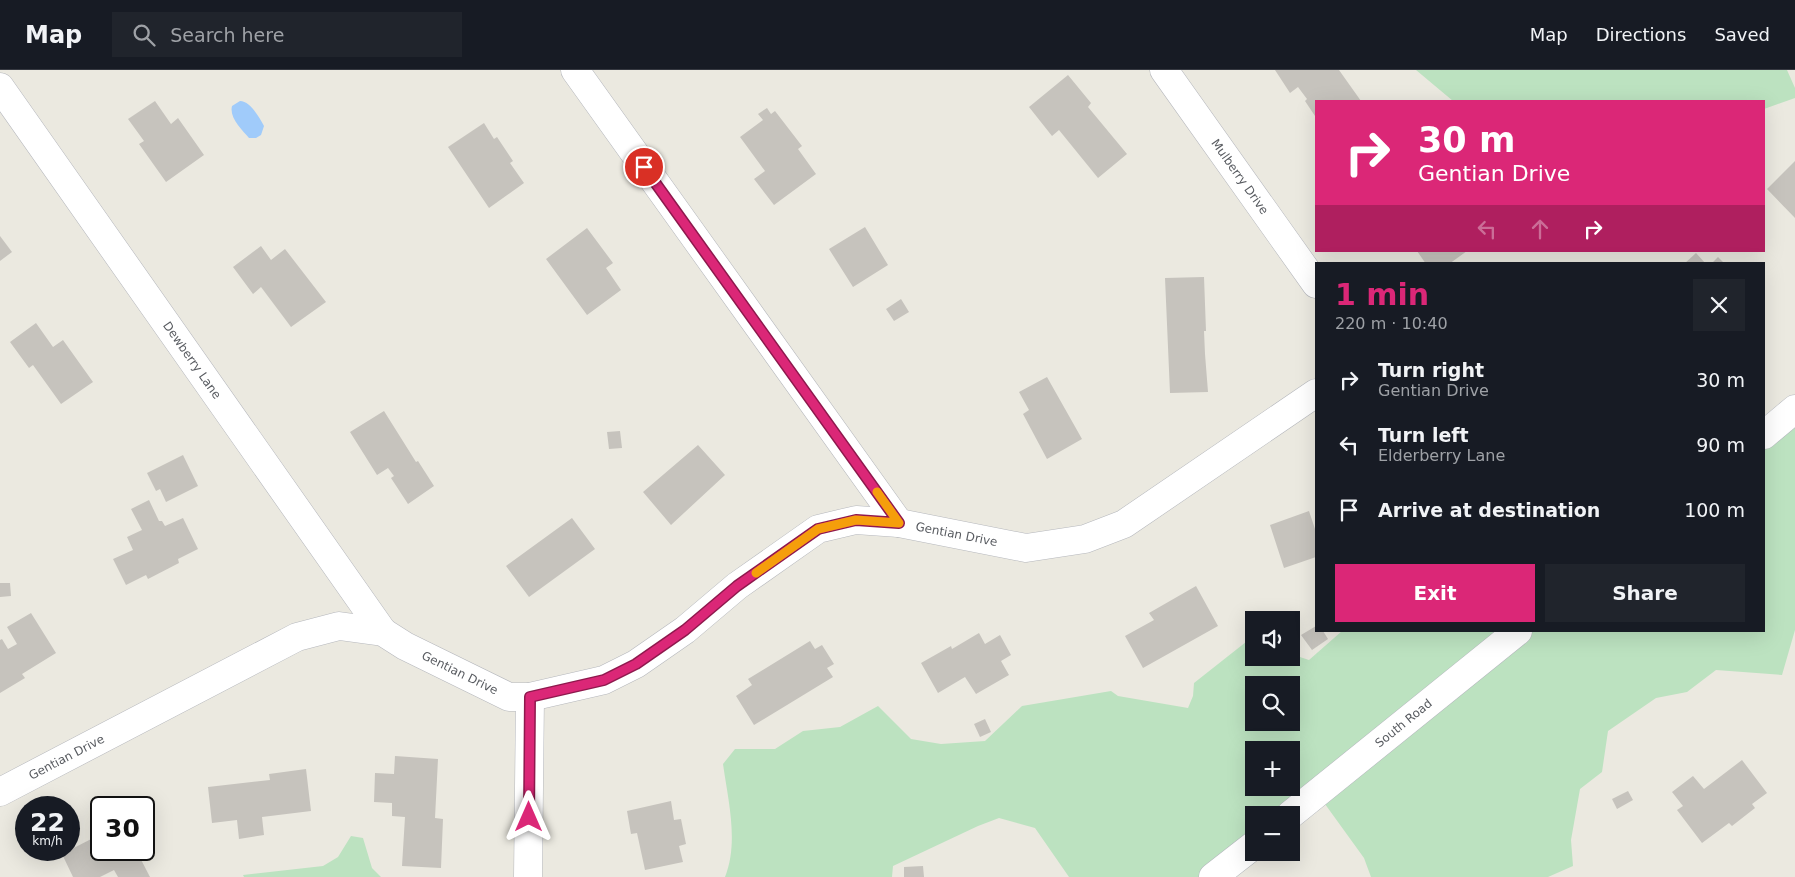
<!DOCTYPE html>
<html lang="en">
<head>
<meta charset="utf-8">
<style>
  body { margin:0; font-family:"DejaVu Sans",sans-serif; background:#20242c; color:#f1f3f6; height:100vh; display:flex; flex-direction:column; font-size:19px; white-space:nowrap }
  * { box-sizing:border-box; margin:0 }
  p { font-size:16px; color:#9ea1a6 }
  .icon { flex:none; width:28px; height:28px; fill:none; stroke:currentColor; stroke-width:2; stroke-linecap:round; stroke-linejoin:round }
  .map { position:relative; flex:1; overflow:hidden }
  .side { position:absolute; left:1315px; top:192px; width:450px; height:370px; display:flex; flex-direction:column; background:#171b24; border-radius:0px; box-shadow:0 5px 20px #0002 }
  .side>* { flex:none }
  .hud { position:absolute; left:1315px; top:30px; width:450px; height:152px; border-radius:0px; box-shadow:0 5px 20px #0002; background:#db2777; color:#fff; overflow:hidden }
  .buttons { position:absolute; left:1245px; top:541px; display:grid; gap:10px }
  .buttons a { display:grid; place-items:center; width:55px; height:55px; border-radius:0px; background:#171b24; box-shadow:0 5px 20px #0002; font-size:25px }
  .speed { position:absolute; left:15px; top:726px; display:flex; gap:10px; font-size:25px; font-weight:700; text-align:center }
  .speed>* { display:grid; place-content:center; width:65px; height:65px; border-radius:50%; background:#171b24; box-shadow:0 5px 20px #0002; line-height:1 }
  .speed small { font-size:12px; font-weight:400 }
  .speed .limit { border:2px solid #111; border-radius:8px; background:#fff; color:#111 }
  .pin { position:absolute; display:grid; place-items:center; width:42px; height:42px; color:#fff; margin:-21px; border:2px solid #fff; border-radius:50%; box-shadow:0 1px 5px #0007 }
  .me { position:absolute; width:55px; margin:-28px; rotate:0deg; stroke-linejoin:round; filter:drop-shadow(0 0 4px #0008) }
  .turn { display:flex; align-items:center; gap:18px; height:105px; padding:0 20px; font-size:22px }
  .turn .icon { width:65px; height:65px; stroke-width:2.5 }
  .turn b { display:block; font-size:35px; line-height:42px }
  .lanes { display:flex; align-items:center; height:48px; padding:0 20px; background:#0003; justify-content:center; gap:25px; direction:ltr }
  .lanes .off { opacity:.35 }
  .round { display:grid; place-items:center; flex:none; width:52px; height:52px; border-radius:0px; background:#20242c }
  .head { display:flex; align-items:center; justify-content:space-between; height:85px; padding:0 20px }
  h1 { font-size:30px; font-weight:800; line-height:38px; color:#db2777 }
  .cta { display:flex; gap:10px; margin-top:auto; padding:10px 20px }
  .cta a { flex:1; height:58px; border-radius:0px; background:#db2777; color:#fff; font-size:20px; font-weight:800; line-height:58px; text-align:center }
  .cta a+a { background:#20242c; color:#f1f3f6 }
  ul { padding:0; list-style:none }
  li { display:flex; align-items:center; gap:15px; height:65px; padding:0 20px }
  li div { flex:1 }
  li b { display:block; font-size:19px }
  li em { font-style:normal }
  header { display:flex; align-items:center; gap:30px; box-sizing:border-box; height:70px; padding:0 25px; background:#171b24; border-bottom:1px solid #363941 }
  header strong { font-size:24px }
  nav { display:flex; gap:28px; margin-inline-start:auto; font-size:18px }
  .search { width:350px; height:45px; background:#20242c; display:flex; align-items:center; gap:12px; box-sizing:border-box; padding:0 18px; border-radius:0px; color:#9ea1a6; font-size:19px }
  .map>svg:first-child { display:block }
</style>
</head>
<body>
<header>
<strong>Map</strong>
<div class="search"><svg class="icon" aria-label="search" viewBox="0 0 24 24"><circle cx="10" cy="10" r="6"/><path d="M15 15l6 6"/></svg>Search here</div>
<nav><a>Map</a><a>Directions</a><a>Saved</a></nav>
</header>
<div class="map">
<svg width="1795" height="807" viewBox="0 0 1795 807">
  <rect width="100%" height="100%" fill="#ebe9e0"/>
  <path fill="#bce2c0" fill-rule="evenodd" d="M1416,0h371l8,18v10l-31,11v-8h-311z
    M1795,331v229l-13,45 -66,-5 -29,22 -31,6 -48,33 -6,41 -22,17 -9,51 2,26 -25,11h-177l-7,-19 -47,-65 -32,22h-31v26l-45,36h-140l-34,-49 -36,-10 -21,8 -85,40 -1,11h-167c14,-35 3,-77 -2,-113l12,-15h40l28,-18 37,-4 38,-21 33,33 30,5 44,-3 37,-35 89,-15 7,5 70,12 5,-12 1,-13 57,-45 3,1v19h37v-4l18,6 33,-29h422v-204zM1254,615h37v37h-37zM1254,680h37v38h-37z
    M351,766l12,2 9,30 9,9h-137l-1,-2 80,-9 15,-9z"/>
  <path fill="#a0cbfa" d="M240,31c10,0 19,16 24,25l-3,9 -5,3h-7c-7,-8 -20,-20 -17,-32z"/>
  <path fill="#c6c3bd" d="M1275,0h64l22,31h-45l-1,15 -10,-15 2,-2 -9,-12 -8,6z
    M1068,5l23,28 -3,4 39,47 -29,24 -39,-48 -7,6 -23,-29z
    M155,31l16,23 7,-6 26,37 -38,27 -27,-38 5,-3 -16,-22z
    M767,38l4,6 4,-3 27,35 -4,3 18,25 -42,31 -20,-26 11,-8 -25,-34 23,-17 -5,-6z
    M484,53l10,16 3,-2 16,24 -3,2 14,20 -35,25 -41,-61z
    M1795,91v57l-28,-29z
    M865,157l23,38 -35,22 -24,-38z
    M587,158l26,35 -7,5 15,22 -34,25 -41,-56z
    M0,166l12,16 -12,9z
    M261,176l10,14 14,-11 41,53 -35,25 -30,-40 -8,7 -20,-27z
    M1417,181h50l-18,13h-23z
    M1696,183l10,11h-22z
    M1718,187l7,7h-14z
    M1204,207l2,54h-2l1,23 3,38 -38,1 -5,-115z
    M901,229l8,13 -15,9 -8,-12z
    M36,253l17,24 10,-7 30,42 -32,22 -28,-39 -4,3 -19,-26z
    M1047,307l35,62 -35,20 -24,-45 6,-4 -10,-18z
    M384,341l32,51 2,-1 16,25 -26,18 -17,-26 3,-2 -6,-8 -11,7 -27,-43z
    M620,361l2,17 -13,1 -2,-17z
    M698,375l27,30 -54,50 -28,-33z
    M183,385l15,31 -32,16 -6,-13 -4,2 -9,-18z
    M149,430l10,21h3l3,5 18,-8 15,31 -20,10 1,4 -31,16 -2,-4 -20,10 -13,-26 20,-9 -6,-13 15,-7 -11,-21z
    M1309,441l7,21v25l-32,11 -14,-43z
    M572,448l23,31 -66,48 -23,-31z
    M0,513h10l1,13 -11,1z
    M1196,516l22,40 -75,42 -18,-32 29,-16 -5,-7z
    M31,543l25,40 -34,21 3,4 -25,15v-53l2,-1 6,10 9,-5 -10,-17z
    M1316,556v5h7l5,8 -16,11 -11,-15z
    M979,563l6,11 15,-9 11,20 -10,6 8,14 -33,19 -11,-17 -27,16 -17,-30 30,-17 1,3z
    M810,571l5,8 7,-4 12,19 -7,4 6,9 -79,48 -18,-29 16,-11 -4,-6z
    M985,649l6,13 -11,5 -6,-13z
    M395,686l43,3 -3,59 8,1 -2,49 -39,-2 3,-49 -13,-1v-13l-18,-1 1,-29 19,1z
    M1742,690l25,33 -15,11 3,4 -23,18 -3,-3 -27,20 -25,-33 6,-4 -11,-14 21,-16 11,13z
    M306,699l5,42 -49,6 2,18 -25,4 -2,-19 -25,3 -4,-36 62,-7 -1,-6z
    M1628,721l5,9 -16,9 -5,-10z
    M671,731l3,19 7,-1 5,25 -7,2 4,16 -38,8 -8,-37 -6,1 -4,-23z
    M99,765l1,2h1v13h35l14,27h-32l-4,-7 -14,7h-27l-11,-23z
    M923,796l1,11h-20v-10z"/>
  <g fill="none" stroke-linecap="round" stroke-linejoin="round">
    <defs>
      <g id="street">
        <path d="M575,0l324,453"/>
        <path id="s1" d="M1164,0l152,214"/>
        <path id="s2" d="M0,17l383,545"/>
        <path id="s3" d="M0,722l297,-155 42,-11 44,6 22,14 104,51h21l74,-17 32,-16 49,-34 52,-44 81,-57 38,-9 43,3 127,25 59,-9 39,-15 192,-131"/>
        <path d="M528,807l2,-180"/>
      </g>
      <g id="secondary">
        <path d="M1764,365l31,-26"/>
        <path id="s4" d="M1290,745l228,-184"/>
        <path d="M1213,807l41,-32"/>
      </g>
    </defs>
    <use href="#street" stroke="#b5b7bc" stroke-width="29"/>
    <use href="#secondary" stroke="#b5b8be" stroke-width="29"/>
    <use href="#street" stroke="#fff" stroke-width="28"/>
    <use href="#secondary" stroke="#fff" stroke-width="28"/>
  </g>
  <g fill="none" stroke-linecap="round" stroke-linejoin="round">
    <defs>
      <path id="route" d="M529,747l1,-120 74,-17 32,-16 49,-34 52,-44 81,-57 38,-9 43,3 -255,-356"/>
    </defs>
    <use href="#route" stroke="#8e194d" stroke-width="12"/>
    <use href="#route" stroke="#db2777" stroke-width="9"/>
    <path stroke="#f59e0b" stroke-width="9" d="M756,503l62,-44 38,-9 43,3 -22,-31"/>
  </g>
  <g text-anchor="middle" stroke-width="4" stroke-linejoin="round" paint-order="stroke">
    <g font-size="12" fill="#585b60" stroke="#fff">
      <text dy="4" stroke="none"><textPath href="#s1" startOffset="131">Mulberry Drive</textPath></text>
      <text dy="4" stroke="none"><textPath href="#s2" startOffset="334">Dewberry Lane</textPath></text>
      <text dy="4" stroke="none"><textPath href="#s3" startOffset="1065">Gentian Drive</textPath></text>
      <text dy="4" stroke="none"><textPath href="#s3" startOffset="510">Gentian Drive</textPath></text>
      <text dy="4" stroke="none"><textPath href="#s4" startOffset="146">South Road</textPath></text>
      <text dy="4" stroke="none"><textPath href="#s3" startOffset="75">Gentian Drive</textPath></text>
    </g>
  </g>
</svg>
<div class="buttons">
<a><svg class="icon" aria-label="sound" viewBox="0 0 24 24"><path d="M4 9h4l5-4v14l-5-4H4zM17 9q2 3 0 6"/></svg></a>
<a><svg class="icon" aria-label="search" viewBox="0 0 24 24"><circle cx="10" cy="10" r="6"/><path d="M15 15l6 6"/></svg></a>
<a>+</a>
<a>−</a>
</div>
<div class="speed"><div>22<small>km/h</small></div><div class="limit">30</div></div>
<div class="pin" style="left:644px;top:97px;background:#d93025"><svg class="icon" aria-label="arrive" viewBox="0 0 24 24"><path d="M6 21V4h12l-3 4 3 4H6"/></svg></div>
<svg class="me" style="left:529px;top:747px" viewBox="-20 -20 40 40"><path d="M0-17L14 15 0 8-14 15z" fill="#db2777" stroke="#fff" stroke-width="4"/></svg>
<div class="hud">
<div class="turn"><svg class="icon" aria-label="right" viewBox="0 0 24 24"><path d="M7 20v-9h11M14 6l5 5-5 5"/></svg><div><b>30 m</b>Gentian Drive</div></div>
<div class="lanes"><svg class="icon off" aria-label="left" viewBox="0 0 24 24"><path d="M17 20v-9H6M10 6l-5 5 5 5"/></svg><svg class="icon off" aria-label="ahead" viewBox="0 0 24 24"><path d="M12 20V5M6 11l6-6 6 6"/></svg><svg class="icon" aria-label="right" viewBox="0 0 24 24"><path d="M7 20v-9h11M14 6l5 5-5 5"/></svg></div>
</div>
<section class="side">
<div class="head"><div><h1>1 min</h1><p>220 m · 10:40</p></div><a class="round"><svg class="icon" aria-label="close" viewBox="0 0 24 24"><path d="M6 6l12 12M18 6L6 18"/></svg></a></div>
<ul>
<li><svg class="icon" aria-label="right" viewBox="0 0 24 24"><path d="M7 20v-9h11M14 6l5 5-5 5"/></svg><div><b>Turn right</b><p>Gentian Drive</p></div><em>30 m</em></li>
<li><svg class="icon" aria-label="left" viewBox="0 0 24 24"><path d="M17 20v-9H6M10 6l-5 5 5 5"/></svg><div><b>Turn left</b><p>Elderberry Lane</p></div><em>90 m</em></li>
<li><svg class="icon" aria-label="arrive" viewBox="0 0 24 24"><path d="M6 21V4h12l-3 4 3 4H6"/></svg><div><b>Arrive at destination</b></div><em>100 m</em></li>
</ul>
<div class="cta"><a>Exit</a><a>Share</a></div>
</section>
</div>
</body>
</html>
